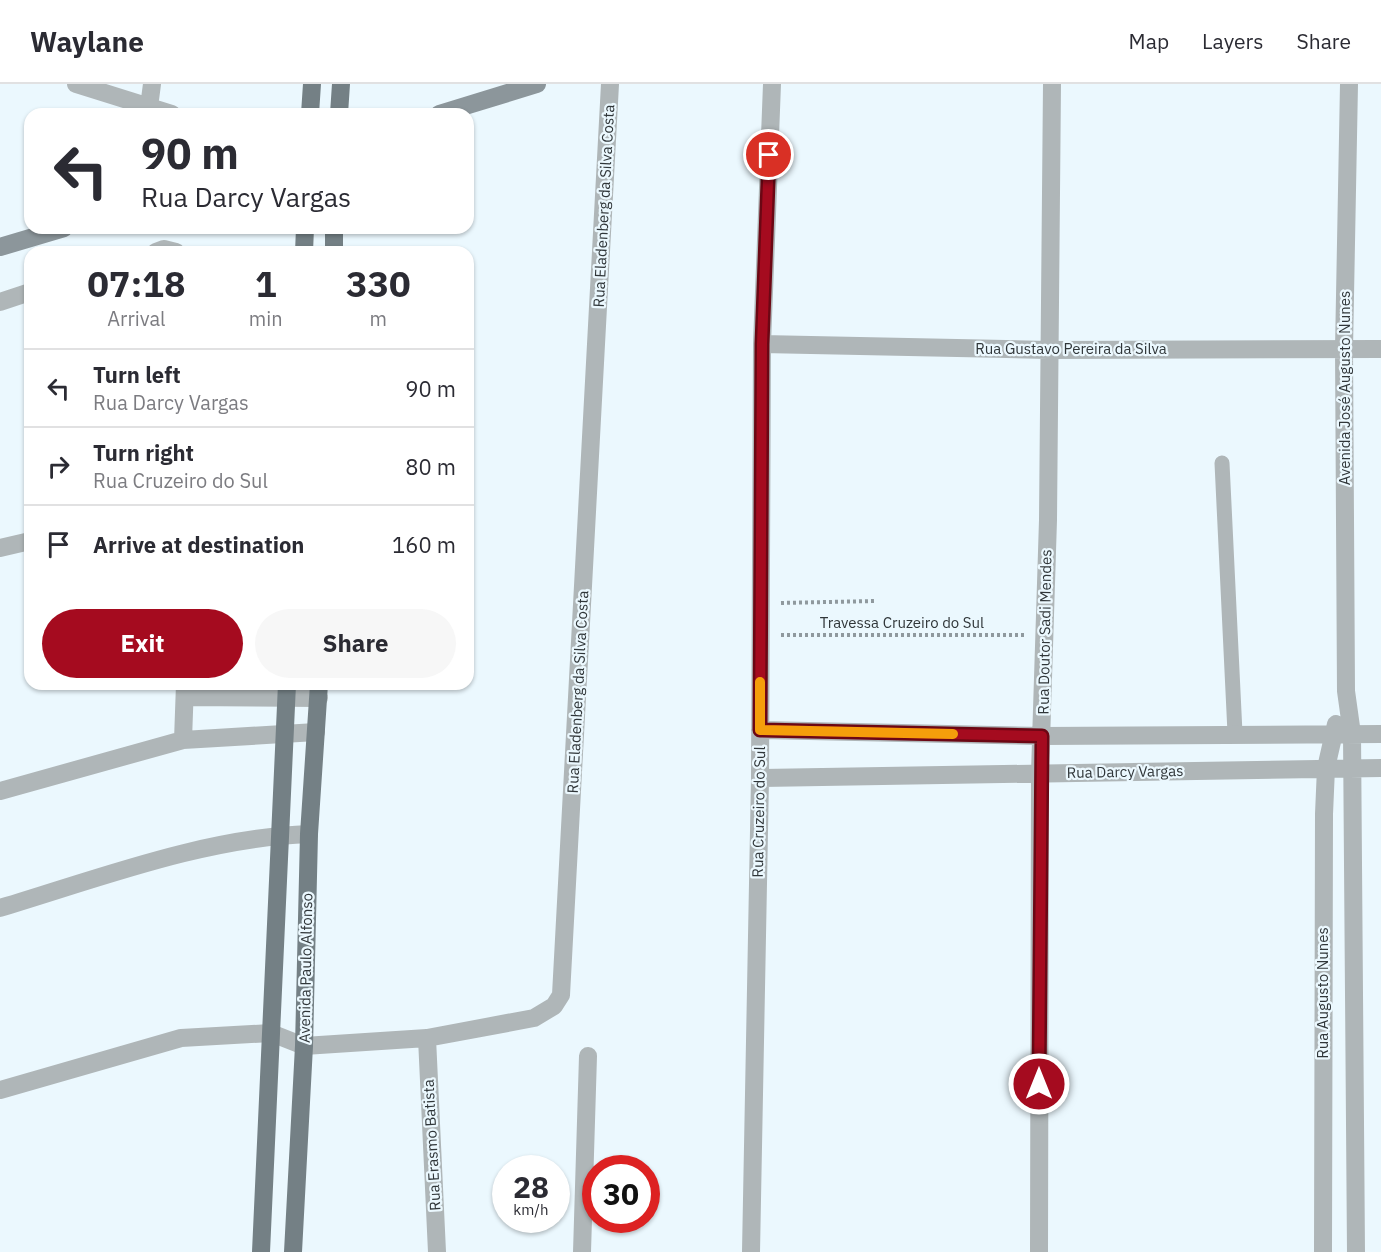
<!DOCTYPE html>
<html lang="en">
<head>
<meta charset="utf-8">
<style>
  body { margin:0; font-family:"IBM Plex Sans",sans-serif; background:#f7f7f7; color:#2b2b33; height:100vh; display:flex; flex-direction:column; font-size:22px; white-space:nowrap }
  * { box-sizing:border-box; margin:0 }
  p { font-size:20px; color:#7c7c81 }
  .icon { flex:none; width:33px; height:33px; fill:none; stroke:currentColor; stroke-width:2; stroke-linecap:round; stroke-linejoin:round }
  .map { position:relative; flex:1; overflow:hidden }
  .side { position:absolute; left:24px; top:162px; width:450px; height:444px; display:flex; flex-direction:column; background:#fff; border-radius:18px; box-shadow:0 2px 4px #0004 }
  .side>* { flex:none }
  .hud { position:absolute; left:24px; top:24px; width:450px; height:126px; border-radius:18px; box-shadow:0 2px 4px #0004; background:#fff; color:#2b2b33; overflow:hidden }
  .speed { position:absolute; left:492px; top:1071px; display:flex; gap:12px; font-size:30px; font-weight:700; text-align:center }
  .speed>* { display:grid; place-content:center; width:78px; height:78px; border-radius:50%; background:#fff; box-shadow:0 2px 4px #0004; line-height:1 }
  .speed small { font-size:15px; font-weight:400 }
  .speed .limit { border:9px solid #d22; background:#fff; color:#111 }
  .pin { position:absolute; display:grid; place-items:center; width:51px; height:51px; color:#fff; margin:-26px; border:3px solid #fff; border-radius:50%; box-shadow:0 2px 6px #0007 }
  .me { position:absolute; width:66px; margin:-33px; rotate:0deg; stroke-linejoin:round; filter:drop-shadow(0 0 4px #0008) }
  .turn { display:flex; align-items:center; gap:21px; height:126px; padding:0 18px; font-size:27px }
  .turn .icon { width:78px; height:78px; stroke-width:2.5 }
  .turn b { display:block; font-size:42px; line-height:51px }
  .eta { display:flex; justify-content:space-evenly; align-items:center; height:102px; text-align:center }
  .eta b { font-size:36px; font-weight:700; line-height:42px }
  .primary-button { display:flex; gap:12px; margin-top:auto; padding:12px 18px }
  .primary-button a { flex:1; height:69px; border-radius:36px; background:#a50b1f; color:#fff; font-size:24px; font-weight:700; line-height:69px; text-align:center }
  .primary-button a+a { background:#f7f7f7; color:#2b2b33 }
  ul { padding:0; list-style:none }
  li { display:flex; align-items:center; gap:18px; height:78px; padding:0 18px; border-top:2px solid #e1e1e2 }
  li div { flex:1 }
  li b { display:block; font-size:22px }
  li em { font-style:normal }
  header { display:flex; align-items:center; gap:36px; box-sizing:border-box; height:84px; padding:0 30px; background:#fff; border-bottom:2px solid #e1e1e2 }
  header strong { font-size:28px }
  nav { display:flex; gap:33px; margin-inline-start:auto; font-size:21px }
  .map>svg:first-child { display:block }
</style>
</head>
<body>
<header>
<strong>Waylane</strong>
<nav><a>Map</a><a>Layers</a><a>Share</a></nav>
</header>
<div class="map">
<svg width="1381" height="1168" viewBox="0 0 1381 1168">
  <rect width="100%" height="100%" fill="#ebf8fe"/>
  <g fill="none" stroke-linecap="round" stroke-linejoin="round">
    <path stroke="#8f999e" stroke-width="4" stroke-dasharray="3 3" stroke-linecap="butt" d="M781,519l95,-2
      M781,551h244"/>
    <path stroke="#afb6b8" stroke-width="15" d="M1222,379l13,270"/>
    <path stroke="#afb6b8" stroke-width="18" d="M76,0l96,30
      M1349,0l-5,265 2,342 6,43 4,518
      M149,23l3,-23
      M156,168l8,-3 12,3
      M0,218l30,-10
      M762,260l286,6 333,-1
      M0,464l30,-7
      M185,613l134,1
      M760,646l282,6 339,-2
      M183,656l133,-8
      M760,694l621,-10
      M0,707l183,-51 2,-56
      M0,824c100,-30 204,-70 309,-74
      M427,954l10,214
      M0,1006l181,-52 90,-5 33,13 123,-8 107,-20 20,-12 7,-11 49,-911
      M582,1168l6,-196
      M751,1168l9,-474 2,-434 10,-260
      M1039,1168l1,-479 8,-253 4,-436
      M1323,1168l1,-438 2,-46 10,-44"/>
    <path stroke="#8c969b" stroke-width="18" d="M439,30l98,-30
      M0,163l64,-19"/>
    <path stroke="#748085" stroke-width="18" d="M310,30l2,-30
      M339,30l2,-30
      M304,168l1,-24
      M334,168v-24
      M261,1168l26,-568
      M293,1168l11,-206 5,-212 10,-150"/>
  </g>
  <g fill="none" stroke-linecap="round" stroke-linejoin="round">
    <defs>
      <path id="route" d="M769,71l-7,189 -2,386 282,6 -3,348"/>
    </defs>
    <use href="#route" stroke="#6b0714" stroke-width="15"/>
    <use href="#route" stroke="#a50b1f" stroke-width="10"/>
    <path stroke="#f59e0b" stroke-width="10" d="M760,598v48l193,4"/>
  </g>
  <g text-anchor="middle" stroke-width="4.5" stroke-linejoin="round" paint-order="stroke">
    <g font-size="15" fill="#303639" stroke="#ebf8fe">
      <text transform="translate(604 122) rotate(-87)" y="5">Rua Eladenberg da Silva Costa</text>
      <text x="1071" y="270">Rua Gustavo Pereira da Silva</text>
      <text transform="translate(1345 304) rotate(-90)" y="5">Avenida José Augusto Nunes</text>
      <text x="902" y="544">Travessa Cruzeiro do Sul</text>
      <text transform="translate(1045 548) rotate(-89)" y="5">Rua Doutor Sadi Mendes</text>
      <text transform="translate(578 608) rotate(-87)" y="5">Rua Eladenberg da Silva Costa</text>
      <text transform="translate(1125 688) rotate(-1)" y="5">Rua Darcy Vargas</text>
      <text transform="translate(759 728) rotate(-89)" y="5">Rua Cruzeiro do Sul</text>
      <text transform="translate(306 884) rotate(-89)" y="5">Avenida Paulo Alfonso</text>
      <text transform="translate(1323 909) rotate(-90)" y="5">Rua Augusto Nunes</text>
      <text transform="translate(432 1061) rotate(-93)" y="5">Rua Erasmo Batista</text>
    </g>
  </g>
</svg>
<div class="speed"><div>28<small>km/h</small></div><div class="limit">30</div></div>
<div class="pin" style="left:769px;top:71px;background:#d93025"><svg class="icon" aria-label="arrive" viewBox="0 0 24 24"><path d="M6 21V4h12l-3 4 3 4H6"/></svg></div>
<svg class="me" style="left:1039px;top:1000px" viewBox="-20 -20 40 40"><circle r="17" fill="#a50b1f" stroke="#fff" stroke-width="3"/><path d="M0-11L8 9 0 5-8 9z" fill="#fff"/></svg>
<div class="hud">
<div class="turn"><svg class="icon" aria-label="left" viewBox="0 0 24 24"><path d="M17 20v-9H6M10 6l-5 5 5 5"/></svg><div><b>90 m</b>Rua Darcy Vargas</div></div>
</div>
<section class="side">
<div class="eta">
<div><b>07:18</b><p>Arrival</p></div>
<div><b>1</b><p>min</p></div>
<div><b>330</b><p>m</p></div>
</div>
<ul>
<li><svg class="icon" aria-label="left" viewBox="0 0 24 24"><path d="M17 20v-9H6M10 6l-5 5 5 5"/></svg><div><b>Turn left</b><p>Rua Darcy Vargas</p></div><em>90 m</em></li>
<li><svg class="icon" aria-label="right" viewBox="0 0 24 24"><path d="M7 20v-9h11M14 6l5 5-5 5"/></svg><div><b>Turn right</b><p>Rua Cruzeiro do Sul</p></div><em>80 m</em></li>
<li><svg class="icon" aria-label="arrive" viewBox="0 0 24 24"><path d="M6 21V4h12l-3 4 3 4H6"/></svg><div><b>Arrive at destination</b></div><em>160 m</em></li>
</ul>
<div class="primary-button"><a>Exit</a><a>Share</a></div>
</section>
</div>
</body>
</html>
